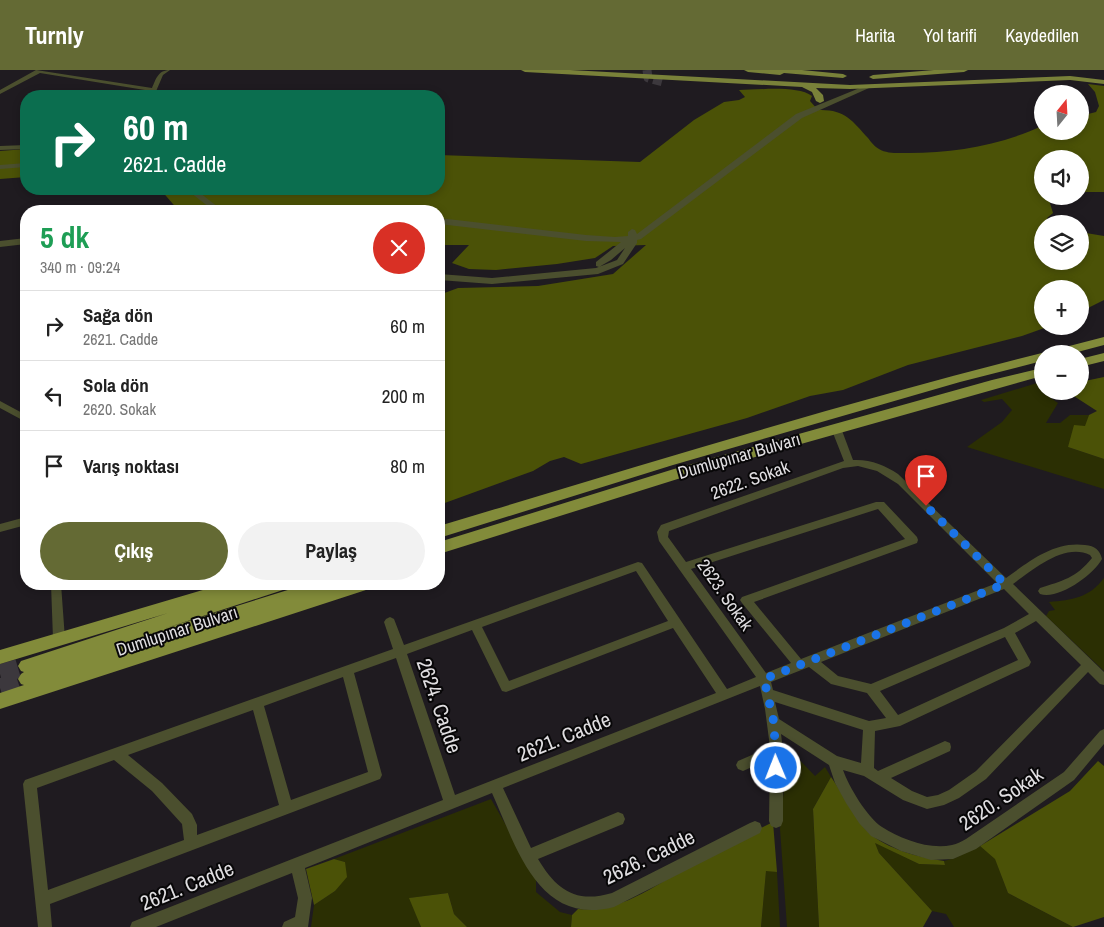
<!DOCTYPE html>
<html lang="tr">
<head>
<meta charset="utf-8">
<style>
  body { margin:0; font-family:"Archivo Narrow",sans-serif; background:#f2f2f2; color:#222; height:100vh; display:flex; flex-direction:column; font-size:19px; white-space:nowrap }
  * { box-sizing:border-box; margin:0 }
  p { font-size:16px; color:#767676 }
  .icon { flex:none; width:28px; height:28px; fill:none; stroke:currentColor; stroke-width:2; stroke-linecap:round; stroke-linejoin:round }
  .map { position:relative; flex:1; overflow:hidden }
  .drawer { position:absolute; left:20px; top:135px; width:425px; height:385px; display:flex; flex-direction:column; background:#fff; border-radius:20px; box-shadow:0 2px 8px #0003 }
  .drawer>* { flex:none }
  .top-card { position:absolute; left:20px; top:20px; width:425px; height:105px; border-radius:20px; box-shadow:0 2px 8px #0003; background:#0b6e4f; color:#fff; overflow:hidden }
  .needle { width:32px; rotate:18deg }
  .controls { position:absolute; left:1034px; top:15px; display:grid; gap:10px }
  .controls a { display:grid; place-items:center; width:55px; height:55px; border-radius:50%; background:#fff; box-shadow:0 2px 8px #0003; font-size:25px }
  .pin { position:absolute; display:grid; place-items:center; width:42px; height:42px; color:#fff; margin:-51px -21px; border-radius:50% 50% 50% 0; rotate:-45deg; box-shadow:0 0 5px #0007 }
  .pin .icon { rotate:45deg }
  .me { position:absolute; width:55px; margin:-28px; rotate:359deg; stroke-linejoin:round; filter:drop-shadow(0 0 4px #0008) }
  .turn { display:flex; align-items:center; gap:18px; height:105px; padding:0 20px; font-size:22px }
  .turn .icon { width:65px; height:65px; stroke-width:2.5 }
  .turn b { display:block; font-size:35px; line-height:42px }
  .round { display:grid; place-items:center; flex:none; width:52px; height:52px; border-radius:26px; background:#f2f2f2 }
  .overview { display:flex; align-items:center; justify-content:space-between; height:85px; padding:0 20px }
  h1 { font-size:30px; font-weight:700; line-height:38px; color:#1e9e55 }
  .cta { display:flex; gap:10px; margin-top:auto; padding:10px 20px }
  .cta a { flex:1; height:58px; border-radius:30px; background:#646a34; color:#fff; font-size:20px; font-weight:700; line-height:58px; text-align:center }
  .cta a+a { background:#f2f2f2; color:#222 }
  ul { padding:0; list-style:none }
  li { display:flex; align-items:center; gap:15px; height:70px; padding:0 20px; border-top:1px solid #e0e0e0 }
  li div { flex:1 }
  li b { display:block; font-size:19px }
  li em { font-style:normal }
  header { display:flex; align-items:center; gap:30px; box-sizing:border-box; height:70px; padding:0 25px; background:#646a34; color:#fff }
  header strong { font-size:24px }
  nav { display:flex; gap:28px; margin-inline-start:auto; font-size:18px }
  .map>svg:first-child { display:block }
</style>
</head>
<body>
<header>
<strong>Turnly</strong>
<nav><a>Harita</a><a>Yol tarifi</a><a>Kaydedilen</a></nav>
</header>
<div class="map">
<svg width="1104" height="857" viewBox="0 0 1104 857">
  <rect width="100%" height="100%" fill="#1f1b20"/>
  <path fill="#2b2f03" d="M1037,313l5,5v3h7l-7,1 16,11 -12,20h14l10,-8h19l-3,11 -18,21 36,12v30l-137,-42 35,-25 10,-12 -10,-11 -18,3 -3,-2z
    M1104,508v93l-58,-55 3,-5 6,-1 -6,-8c23,-2 40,-4 55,-24z
    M788,678l27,28 10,-9 6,10 -18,32 6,118h-32l-7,-98z
    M491,729l45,79v14l24,20 12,3 -1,12h-104l-13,-13 -6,-21 -38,5 11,29h-110l3,-22 21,-14 10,-29 -11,-3z
    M874,772l45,22 26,1 -1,-4 11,-3 25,-12 15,12 13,35 65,34h-119l-8,-13 -14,-3 -53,-58z
    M766,800l11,2 3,55h-19z"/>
  <path fill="#4b5207" d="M1088,14l16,2v106h-24v-33h-38v37h9l-2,4 4,13 -6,5 5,6h-10v37h38v-29l24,4v64l-24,12v-23h-38v37h8l-28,10 -114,29 -65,25 -33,6 -63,22 -166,46 -17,-7 -14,4 -17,10 -91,33h-3v-209l19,-7 80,-2 75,-12 33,-29 -33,1 -18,12 -38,6 -61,6 -27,-1 -17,-6 17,-18h-30v-34h-260l-19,-22h279v-34l201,7 54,-42 30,-18 15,-2 6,-3 -6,-7c18,0 58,-5 73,6l-2,5 8,9c26,-1 34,10 50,28 3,4 7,9 11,11 8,5 20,4 30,4 45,0 92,-8 133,-27v5h38v-15l16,-4 3,-6 -4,-14z
    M26,79v28l-26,2v-28z
    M1104,307v82l-36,-12 6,-22 11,1 4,-11 8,-4 -31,-20h14v-9z
    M1098,691l6,5v151l-31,10 -65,-34 -13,-34 -15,-13 90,-55z
    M831,707c10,14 26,44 37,55 18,17 53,26 76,29l1,4 -26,-1 -44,-21 4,10 53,58 -9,16h-104l-6,-118z
    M773,752l4,50 -11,-1 -5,56h-190l1,-12 6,-6c44,4 79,-25 116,-46 25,-15 53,-28 79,-41z
    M334,789l11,3 2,15 -12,14 -21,14 -8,-36z
    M448,823l6,21 13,13h-46l-12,-29z"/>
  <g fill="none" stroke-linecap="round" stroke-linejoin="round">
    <path stroke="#3c383d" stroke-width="9" stroke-dasharray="9 4.5" stroke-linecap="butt" d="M647,0l1,8 15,4"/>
    <path stroke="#3c383d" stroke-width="19" stroke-dasharray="19 10" stroke-linecap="butt" d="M0,604l27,-8
      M0,618l27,-9"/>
    <path fill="#4b4f2e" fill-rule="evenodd" d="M36,0l116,18c4,-9 6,-18 18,-18l-7,5 -9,21h-6l3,-5 -111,-18 -40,21v-4z
      M26,75v4l-26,1v-4z
      M0,331l26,14v7l-26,-14z
      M836,355l5,3 12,32c17,-1 32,5 45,14l108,104c24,-17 48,-37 79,-33 10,1 15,5 17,14 -9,16 -43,41 -62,35l-2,-3 2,-3c22,-7 36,-10 52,-30l-2,-3c-25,-13 -58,15 -77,29l91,88v13l-4,-1 -12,-12 -102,107 -27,19 -15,7 -17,4 -24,-9 -39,-24 -21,-6c6,17 24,47 39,57 19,12 47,23 70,18 5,-1 10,-4 14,-6l98,-67 36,-41 4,-2v15l-30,36 -98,69 -23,10 -22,1 -30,-9 -30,-15 -12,-13 -13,-20 -11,-20 -6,-18 -48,-31 2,16v71l-2,5 -5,2 -5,-2 -2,-5 1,-62 -27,12 -5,-2 -2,-4 2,-4 32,-14 -5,-38 -5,-23 -257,102 28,60 87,-36 5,2 2,5 -2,5 -85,35c18,30 37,45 74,34l138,-70 5,-2 5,2 2,5 -2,5 -146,74c-76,20 -98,-61 -122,-114l-187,75 7,30 -4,29h-26l2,-5 11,-5 3,-19 -6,-25 -136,54h-26l2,-5 5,-2 306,-120 -47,-142 -42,15 28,102 -2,4 -330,125 2,23h-14l-15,-143 2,-4 368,-131 -9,-27 2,-3 4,-2 4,2 10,26 234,-83 4,1 85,126 29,-12 -97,-136 -2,-9 4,-7 183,-64 -13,-33zM858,396l19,5 21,13 99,99 -196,76 -47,-57 163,-59 1,-3 -1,-3 -33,-35h-8l-190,60 -18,-25 1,-6 174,-63zM878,439l27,30 -163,58 -2,3 2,3 49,60 -25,10 -75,-104zM636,501l32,50 -159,60 -27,-54zM1004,519l25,25 -25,14 -133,56 -33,-8 -17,-14zM1036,551l45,44 -105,106 -27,19 -11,5 -11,2 -15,-6 -21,-13 59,-27 1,-4 -1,-4 -5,-2 -67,30 -4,-3 1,-37 25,-5 129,-60 2,-4 -16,-29zM673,558l43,65 -261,102 -48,-141 65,-24 30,61 4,1zM1005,567l13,23 -120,55 -18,-24zM809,597l22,17 36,9 19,25 -17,3 -96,-31 -2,-8zM343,607l25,95 -77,28 -27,-94zM775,632l88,28 -2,33 -24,-7 -58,-37zM253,640l26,95 -82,30v-10l-5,-11 -30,-31 -34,-28zM114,690l38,31 30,33 2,16 -136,50 -11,-102z
      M26,447v8l-26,7v-8z
      M51,514h10l4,55 -2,3 -4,2 -4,-2 -2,-3z"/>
    <path fill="#4b4f2e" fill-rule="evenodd" d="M867,15l3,2 -1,1 -67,30 -161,121 -4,1v3l-14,21 -25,10 -106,10 -53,-4v-6l53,4 104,-10 21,-8 8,-12 -14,12 -12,7 -3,-1v-4l25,-20 -35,-1 -147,-17v-6l147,17 29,2 13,-1v-4l4,-3 3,1 2,4 159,-120z
      M26,93v4l-26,2v-4z
      M186,119h9l28,22h-9z
      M26,168v6l-26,3v-6z"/>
    <path fill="#798139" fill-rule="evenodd" d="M521,0h49l280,15 220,-9 34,4v4l-34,-4 -220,9 -34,-1 7,7 1,6 -4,2 -4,-2 -4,-9 -10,-5 -277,-15z
      M744,0h58l41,4 4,2 -4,2 -59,-5 -4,2 -32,-3z
      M934,0h34l-4,2 -91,7 -4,-2 4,-2z"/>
    <path fill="#828b3a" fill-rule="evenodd" d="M1104,267v8l-34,9h-22l2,-3z
      M1042,283l2,1h-2v7l-82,21 -287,83 -234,73v-12c200,-60 400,-122 603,-173z
      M1104,283v8l-24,6v-8z
      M1042,298v8l-358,101 -245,77v-12l235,-73 318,-89z
      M223,514h29l-1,3 10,-3h27l-2,5 -123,40 144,-45h28l-1,3 10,-3h27l-2,5 -369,120v-16l24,-8 -3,-1 -3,-5 3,-5 3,-2 -3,-1 -3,-5 3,-5 147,-48 -168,51v-14z"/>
  </g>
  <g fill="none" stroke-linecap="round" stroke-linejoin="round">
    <path stroke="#1a73e8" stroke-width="9" stroke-dasharray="0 16.2" d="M776,698l-2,-45 -10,-44 241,-95 -79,-78"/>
  </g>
  <g text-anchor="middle" stroke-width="4" stroke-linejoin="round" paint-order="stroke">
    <g font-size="18" fill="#dfdde0" stroke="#080708">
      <text transform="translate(739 386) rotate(-16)" y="6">Dumlupınar Bulvarı</text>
      <text transform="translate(750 410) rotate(-20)" y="6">2622. Sokak</text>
      <text transform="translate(725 525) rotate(55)" y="6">2623. Sokak</text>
      <text transform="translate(177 561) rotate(-18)" y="6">Dumlupınar Bulvarı</text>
    </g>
    <g font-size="21" fill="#dfdde0" stroke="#080708">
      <text transform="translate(439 636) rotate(71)" y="7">2624. Cadde</text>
      <text transform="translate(564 667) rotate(-22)" y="7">2621. Cadde</text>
      <text transform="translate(1001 729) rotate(-34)" y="7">2620. Sokak</text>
      <text transform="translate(649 787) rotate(-26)" y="7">2626. Cadde</text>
      <text transform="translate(187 816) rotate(-22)" y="7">2621. Cadde</text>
    </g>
  </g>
</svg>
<div class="controls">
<a><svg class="needle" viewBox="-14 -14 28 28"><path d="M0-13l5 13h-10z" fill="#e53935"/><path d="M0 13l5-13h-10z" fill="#767676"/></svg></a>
<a><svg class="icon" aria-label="sound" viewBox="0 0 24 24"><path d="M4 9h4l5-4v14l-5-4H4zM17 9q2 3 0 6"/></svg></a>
<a><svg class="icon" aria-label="layers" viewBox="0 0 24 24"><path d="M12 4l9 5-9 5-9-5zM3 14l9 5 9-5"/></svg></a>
<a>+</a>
<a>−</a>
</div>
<div class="pin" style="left:926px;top:436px;background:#d93025"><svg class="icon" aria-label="arrive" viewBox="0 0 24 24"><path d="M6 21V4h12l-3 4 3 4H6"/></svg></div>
<svg class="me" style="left:776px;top:698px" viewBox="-20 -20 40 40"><circle r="17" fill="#1a73e8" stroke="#fff" stroke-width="3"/><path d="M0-11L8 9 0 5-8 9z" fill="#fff"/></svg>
<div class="top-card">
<div class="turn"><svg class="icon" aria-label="right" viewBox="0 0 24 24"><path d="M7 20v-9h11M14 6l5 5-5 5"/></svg><div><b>60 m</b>2621. Cadde</div></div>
</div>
<section class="drawer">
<div class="overview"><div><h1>5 dk</h1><p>340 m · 09:24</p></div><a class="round" style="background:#d93025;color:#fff"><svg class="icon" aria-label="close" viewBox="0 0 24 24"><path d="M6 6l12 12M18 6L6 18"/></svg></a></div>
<ul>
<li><svg class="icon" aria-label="right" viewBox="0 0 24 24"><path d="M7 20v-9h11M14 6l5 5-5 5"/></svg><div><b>Sağa dön</b><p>2621. Cadde</p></div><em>60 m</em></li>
<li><svg class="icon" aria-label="left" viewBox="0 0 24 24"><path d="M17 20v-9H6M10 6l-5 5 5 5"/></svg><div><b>Sola dön</b><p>2620. Sokak</p></div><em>200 m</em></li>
<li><svg class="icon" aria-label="arrive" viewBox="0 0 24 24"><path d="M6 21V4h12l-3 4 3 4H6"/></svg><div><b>Varış noktası</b></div><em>80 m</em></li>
</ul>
<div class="cta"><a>Çıkış</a><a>Paylaş</a></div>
</section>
</div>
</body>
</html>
